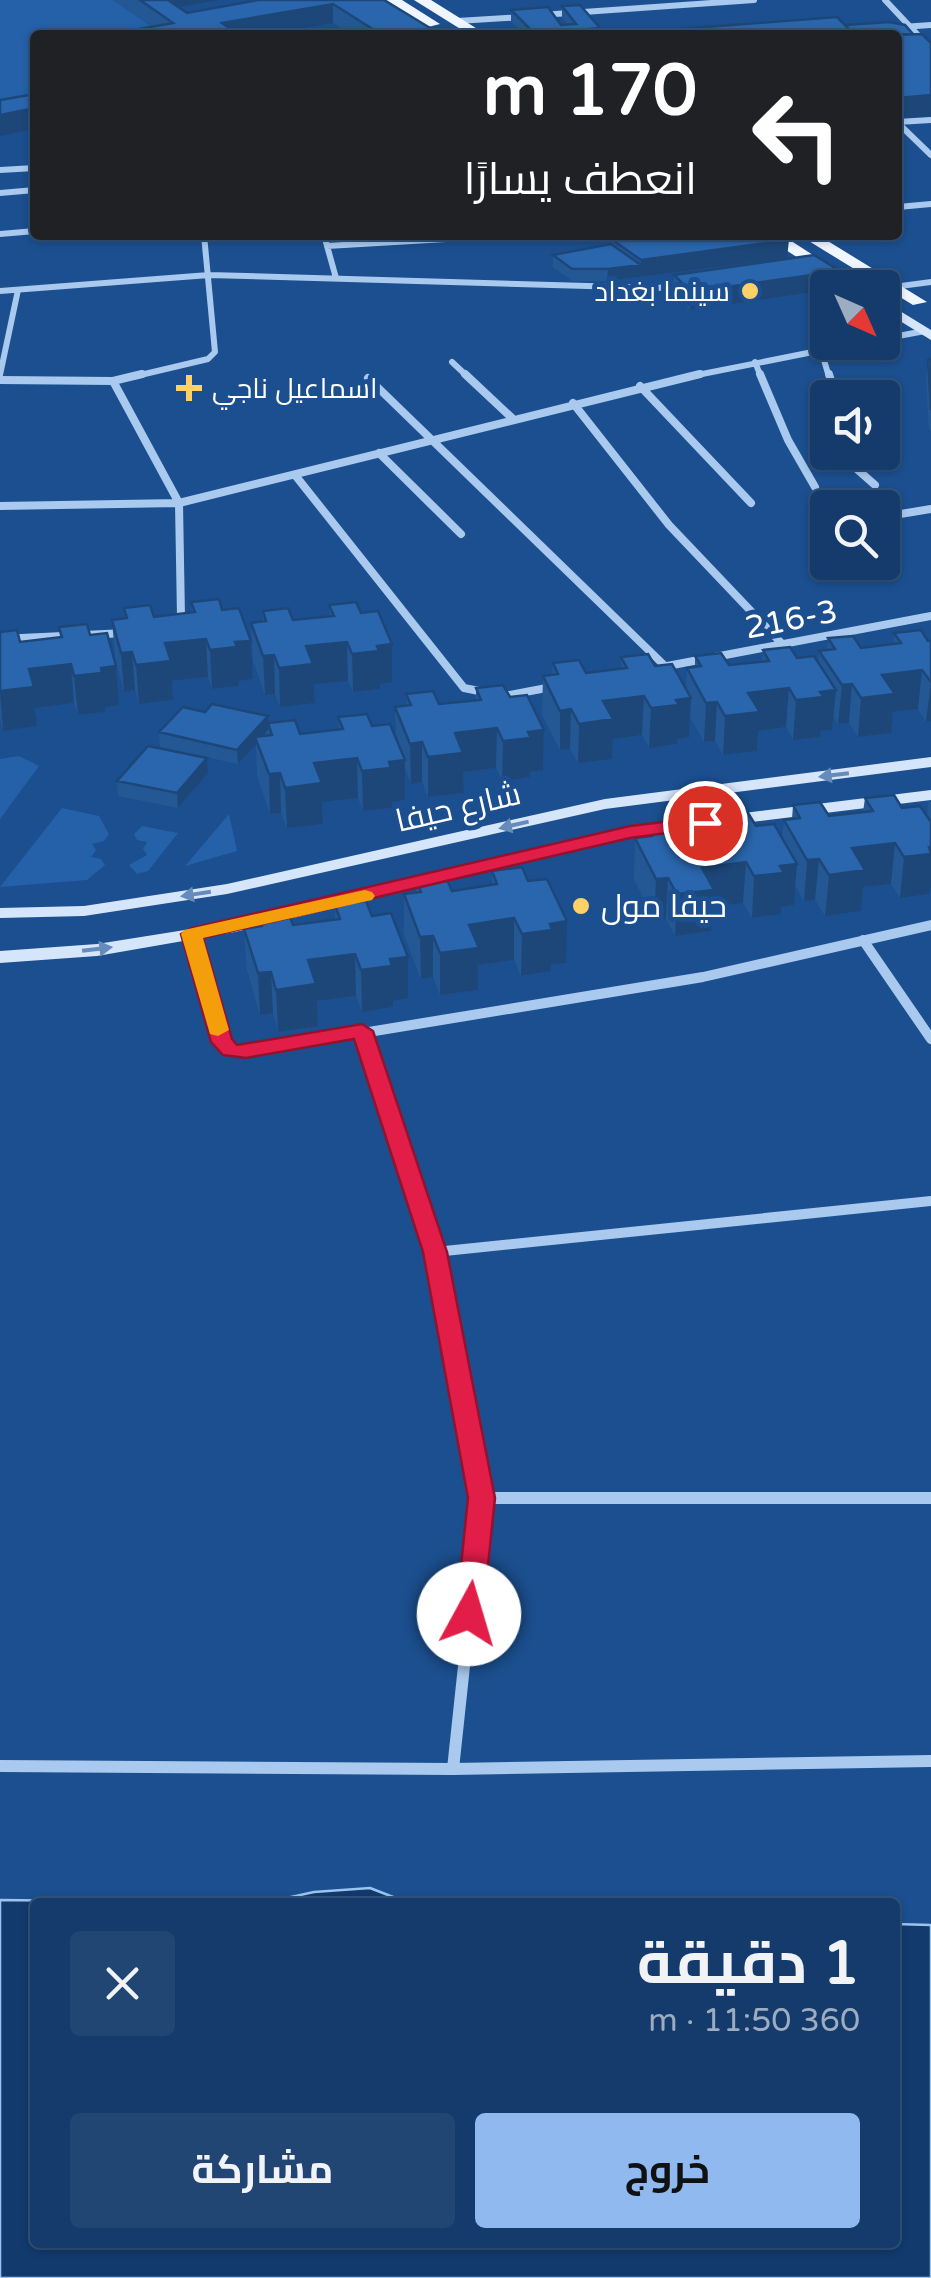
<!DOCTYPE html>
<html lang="ar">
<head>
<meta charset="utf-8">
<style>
  body { margin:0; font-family:"Varela Round",Cairo,sans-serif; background:#214673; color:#f1f3f6; direction:rtl; height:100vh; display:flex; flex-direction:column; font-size:38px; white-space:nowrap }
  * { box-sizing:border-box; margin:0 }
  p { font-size:32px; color:#9dadc1 }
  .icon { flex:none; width:55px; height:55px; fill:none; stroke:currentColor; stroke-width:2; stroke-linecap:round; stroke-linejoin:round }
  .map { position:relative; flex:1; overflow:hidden; direction:ltr }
  .sheet { position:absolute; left:30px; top:1898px; width:870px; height:350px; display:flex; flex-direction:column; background:#143b6b; border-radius:10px; box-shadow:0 2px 8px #0004,0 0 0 2px #33557e; direction:rtl }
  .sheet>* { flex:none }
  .banner { position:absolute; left:30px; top:30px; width:872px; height:210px; border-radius:10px; box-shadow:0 2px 8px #0004,0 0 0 2px #33557e; direction:rtl; background:#202124; color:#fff; overflow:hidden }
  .needle { width:65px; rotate:135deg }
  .controls { position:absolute; left:810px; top:270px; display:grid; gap:20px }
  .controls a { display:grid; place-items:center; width:90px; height:90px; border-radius:10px; background:#143b6b; box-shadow:0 2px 8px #0004,0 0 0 2px #33557e; font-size:50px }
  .pin { position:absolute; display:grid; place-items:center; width:85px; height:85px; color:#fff; margin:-42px; border:5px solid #fff; border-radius:50%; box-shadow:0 2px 10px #0007 }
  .me { position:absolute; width:110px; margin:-55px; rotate:6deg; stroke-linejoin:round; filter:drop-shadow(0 0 8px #0008) }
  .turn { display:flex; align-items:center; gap:35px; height:210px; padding:0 40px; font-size:45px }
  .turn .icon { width:130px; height:130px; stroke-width:2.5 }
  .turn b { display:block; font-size:70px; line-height:85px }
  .round { display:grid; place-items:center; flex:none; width:105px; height:105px; border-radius:10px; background:#214673 }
  .head { display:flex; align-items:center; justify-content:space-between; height:170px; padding:0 40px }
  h1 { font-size:60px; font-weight:700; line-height:75px }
  .primary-button { display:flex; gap:20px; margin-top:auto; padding:20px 40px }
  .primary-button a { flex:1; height:115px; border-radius:10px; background:#90b9f0; color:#111; font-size:40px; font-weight:700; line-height:115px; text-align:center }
  .primary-button a+a { background:#214673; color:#f1f3f6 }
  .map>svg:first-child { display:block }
</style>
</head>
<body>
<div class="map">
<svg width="931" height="2278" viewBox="0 0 931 2278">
  <rect width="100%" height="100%" fill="#1b4f8f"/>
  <path fill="#2461a8" d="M0,0h113l51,35h-129v33l-4,1 4,4v42l-35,6z
    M19,756l20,10 -39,53v-60z
    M62,808l37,8 10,18 -5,7 -12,3 4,6 -5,7 10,2 4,6 -18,15 -87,7z
    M229,814l8,37 -52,15z
    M142,826l36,7 -30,38 -11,3 -8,-9 18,-10 -4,-6 4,-7 -10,-2 -3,-6z"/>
  <path fill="#123a6d" stroke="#9cc4f0" stroke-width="2.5" d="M370,1888l36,14h-138l46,-10z
    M0,1900l176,2h-141v340h860v-318l36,1v353h-931z"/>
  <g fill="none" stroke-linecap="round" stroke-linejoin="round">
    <path stroke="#a9c9ee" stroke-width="6" d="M885,0l46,49
      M541,15l213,-15
      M457,21l67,-4
      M898,122l33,-2
      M898,123l33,32
      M0,170l35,-2
      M0,193l35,-3
      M898,207l33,-3
      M0,234l35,-3
      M324,235l12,43
      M327,246l187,-11
      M0,291l209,-16 449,13 29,-4
      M882,339l43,-8
      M821,350l8,27
      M452,362l16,15
      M755,362l6,15
      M0,375l18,-85
      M132,377l76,-18 7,-7 -11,-117
      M687,377l176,-35"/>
    <path stroke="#a9c9ee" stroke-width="8" d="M465,374l47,44
      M760,374l28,66 27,47
      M829,374l7,24
      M368,378l298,289
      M0,380l113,1 29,-7
      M113,381l66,122 2,114 -5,4
      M640,386l111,117
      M573,403l96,122 116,122
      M850,452v11l25,22
      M379,453l82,81
      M295,475l169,213 40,8 48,-9
      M0,506l179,-3 521,-129
      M882,517l49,-8
      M0,639l126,-6
      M662,667l269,-51"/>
    <path stroke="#a9c9ee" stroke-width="10" d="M191,934l31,108 9,9 16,1 456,-75 228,-52
      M863,940l68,99
      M362,1031l73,221 44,229
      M435,1252l496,-51"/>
    <path stroke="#a9c9ee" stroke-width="12" d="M482,1498h449
      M0,1766l453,3 478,-8
      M453,1769l29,-271 -4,-20"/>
    <path fill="#a9c9ee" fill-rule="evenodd" d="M931,22v6l-44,3 -5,-3 5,-3z
      M931,279v6l-38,5 -6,-3 6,-3z"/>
    <path fill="#d6e6fa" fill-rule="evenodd" d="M882,300l49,30v10l-49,-30z
      M931,757v10l-326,42 -378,85 -143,22 -84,2v-10l84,-2 143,-22 378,-85z
      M931,790v10l-301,37 -395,95 -138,24 -97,7v-12l97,-7 138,-22 395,-95z"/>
    <path fill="#f0f6ff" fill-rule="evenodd" d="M386,0h16l38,24 -12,3z
      M414,0h17l56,35h-17z
      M763,235h19l82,53h-20z
      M799,235h19l109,67 -14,3z"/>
  </g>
  <path fill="#245895" d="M113,0h107l-41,7 8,6 197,-13 51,35h-83l-19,-12 -66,12h-162l47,-9z
    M562,6l38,29h-75l-14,-14v-11l50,15h7l-6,-8z
    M35,48v25l-5,-4 -1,-20z
    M605,235h176l6,23 -180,23h-35l-19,-14v-12l58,-11z
    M840,271l-2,17h-10v2l-138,20 -17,-17 1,-18z
    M931,359v71h-2l-3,-52 2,-18z
    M191,602l60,39 2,38 -14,2v5l-27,3 -4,-12 -36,4 1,19 -34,4 -4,-14 -11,2 -9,-34 -3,-38 13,-2 -1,-10 30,9 38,-4z
    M329,605l32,8 31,31v38l-12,2v5l-27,3 -5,-11 -34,3 1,19 -35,4 -5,-13 -10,1 -12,-34 -2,-38 12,-2v-10l30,9 37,-4z
    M59,627l31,8 26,31 3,39 -14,2v5l-27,3 -4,-12 -39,5 2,18 -34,5 -3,-13v-86l20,10 40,-5z
    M894,633l37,8v80l-5,1 -8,-13 -25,3 -2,21 -33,4 -9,-14 -11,1 -5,-8 -1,14 -11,1 -1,6 -27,3 -7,-13 -28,4 -1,20 -34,4 -8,-14 -11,1 -14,-25 -1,20 -12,2v5l-28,4 -7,-13 -29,4 -1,20 -34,4 -8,-14 -10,1 -18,-35 1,-39 9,-2 1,-11 33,10 35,-4v-12l34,9 31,22 1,-20 8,-1v-11l34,9 33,-4 1,-11 55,14 1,-13 8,-1 1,-12 33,10 32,-4z
    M476,688l34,9 34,33 -1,40 -13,2v5l-28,4 -6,-13 -33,4 1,21 -36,4 -6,-15 -11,2 -6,-15v31l-13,2v6l-29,3 -5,-13 -36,4 1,22 -36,4 -6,-15 -11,1 -13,-38 -1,-31 -18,19 -78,-17 -1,-15 46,-20 63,4v7l32,11 39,-5 -1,-12 34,9 24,12 -1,-31 12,-1 -1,-12 33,10 37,-4z
    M207,758l1,15 -30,35 -60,-12 -1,-15z
    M865,798l62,18 1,-14h3v85l-2,7 -29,4 -9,-14 -28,3 -2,24 -36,5 -10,-16 -11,1 -9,-15 -1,19 -13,2v7l-29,4 -9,-15 -30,4 -2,24 -36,5 -9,-17 -12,2 -20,-42 1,-41 10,-1 1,-13 35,11 37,-5 1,-13 37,9 26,13 2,-19 8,-1 1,-14 36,11 34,-4z
    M492,871l74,92 -15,2v6l-30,5 -7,-16 -36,5v25l-38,5 -7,-18 -12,2 -17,-44v-41l12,-2v-14l36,13 40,-6z
    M335,905l73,93 -15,3v6l-31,5 -6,-16 -39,5 1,25 -40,6 -5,-19 -13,2 -13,-45 -3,-41 14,-2v-14l35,12 42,-6z"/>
  <path fill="#1d4779" d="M157,0h63l-63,11z
    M333,4v19l-66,12h-45v-12z
    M600,28v7h-42v-3z
    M187,30v5h-25z
    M931,95v21l-33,2v-20z
    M35,108v21l-35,7v-21z
    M789,240l-2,18 -180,23 1,-12 33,-4v-5z
    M840,271l-2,17h-10v2l-138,20 1,-18z
    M206,639l2,38 -36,4 1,19 -34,4 -3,-39 29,-22z
    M251,641l2,38 -14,2v5l-27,3 -2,-39 25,-8z
    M347,642l1,39 -34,3 1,19 -35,4 -1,-39 27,-22z
    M392,644v38l-12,2v5l-27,3 -1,-38 25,-8z
    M132,652l3,38 -11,2 -3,-39z
    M274,655l1,39 -10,1 -2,-39z
    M71,664l3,39 -39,5 2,18 -34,5 -3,-40 29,-22z
    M116,666l3,39 -14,2v5l-27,3 -4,-39 27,-8z
    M922,670l-4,39 -25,3 -2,21 -33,4 3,-39 21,-23z
    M931,682v39l-5,1z
    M852,684l-3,39 -11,1 4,-39z
    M789,688l-3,39 -28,4 -1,20 -34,4 2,-39 23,-23z
    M836,690l-4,40 -11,1 -1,6 -27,3 3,-40 24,-8z
    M644,696l-2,39 -29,4 -1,20 -34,4 1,-39 24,-23z
    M691,698l-2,39 -12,2v5l-28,4 2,-40 25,-8z
    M717,702l-2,39 -11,1 2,-39z
    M571,709l-1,40 -10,1v-39z
    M268,716v14l-11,13 -2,-6 1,8 -18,19 -1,-14z
    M497,728l-1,40 -33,4 1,21 -36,4v-40l27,-24z
    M544,730l-1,40 -13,2v5l-28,4 1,-40 25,-9z
    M422,742v40l-11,2 -1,-40z
    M207,758l1,15 -30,35 -1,-15z
    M357,758l1,40 -36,4 1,22 -36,4 -2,-40 29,-25z
    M405,760v40l-13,2v6l-29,3 -1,-40 27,-9z
    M280,773l1,40 -11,1 -1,-40z
    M895,843l-4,41 -28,3 -2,24 -36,5 4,-41 23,-27z
    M931,847v40l-2,7 -29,4 4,-41z
    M819,859l-4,41 -11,1 3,-41z
    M746,862l-3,41 -30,4 -2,24 -36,5 2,-42 25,-26z
    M797,864l-3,41 -13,2v7l-29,4 2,-42 26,-10z
    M668,878l-2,41 -12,2 2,-42z
    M514,918v42l-36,5v25l-38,5v-42l29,-28z
    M567,921l-1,42 -15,2v6l-30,5 1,-42 28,-10z
    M433,936v41l-12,2 -1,-42z
    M355,954l1,42 -39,5 1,25 -40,6 -2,-42 32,-30z
    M408,957v41l-15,3v6l-31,5 -1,-42 29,-11z
    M271,972l2,41 -13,2 -2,-42z"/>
  <path fill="#2a66ad" stroke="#1d4779" stroke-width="2.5" d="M140,0h28l19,13 71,-13h126l51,31 -12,2 3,2h-44l-49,-31 -111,19 17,12h-45l-7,-5 -25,5h-57l68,-12z
    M580,5l20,23 -42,4 -28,-3 -19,-19 37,-3 13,18 15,-1 -14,-18z
    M837,17l18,18h-252z
    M889,22l16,3 8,9 -58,1 -10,-10z
    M922,34l9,9v52l-33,3v-63z
    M35,94v14l-35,7v-15z
    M630,235h151l8,5 -148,20 -30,-21z
    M611,244l30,21 -33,4h-36l-19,-14z
    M814,255l26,16 -149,21 -17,-17z
    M931,359v51l-3,-50z
    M219,599l3,11 17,-2 12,33 -16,1 2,5 -27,3 -4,-11 -41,4 6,18 -35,4 -4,-13 -11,1 -9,-33 15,-2 -3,-10 26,-3 4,12 41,-5 -4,-10z
    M356,602l5,11 17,-2 14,33 -15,2 2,5 -27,3 -5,-12 -41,4 7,18 -34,4 -5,-13 -11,1 -12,-33 15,-2 -3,-10 25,-3 5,12 41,-4 -5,-11z
    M87,624l3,11 17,-2 9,33 -15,2 1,5 -28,3 -3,-12 -42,5 5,18 -34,4v-59l17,-2 3,12 42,-5 -3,-10z
    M921,630l7,11h3v41l-9,-12 -40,5 13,19 -34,4 -9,-14 -10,1 -23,-34 16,-2 -7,-11 25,-2 8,12 40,-5 -7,-10z
    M790,647l7,11 17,-2 22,34 -16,2 4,5 -28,3 -7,-12 -41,5 12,19 -35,4 -8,-14 -11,1 -19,-35 14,-2 -6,-10 26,-3 8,12 40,-4 -6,-11z
    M648,654l7,12 17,-2 19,34 -15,2 3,5 -28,3 -7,-12 -41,5 10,18 -34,5 -8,-15 -11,2 -17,-35 15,-2 -5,-11 26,-3 7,13 41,-5 -6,-11z
    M503,685l7,12 17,-2 17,35 -16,2 3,6 -28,3 -6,-13 -42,5 8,20 -35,4 -6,-15 -12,2 -15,-37 16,-2 -5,-11 27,-3 6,13 42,-4 -5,-12z
    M212,704l56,12 -31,34 -78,-18 24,-25 22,5z
    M367,714l5,12 18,-2 15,36 -16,2 2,6 -29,3 -5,-13 -43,5 8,20 -37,5 -5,-15 -11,1 -14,-37 17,-2 -4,-12 27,-3 5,14 43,-5 -5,-12z
    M148,746l59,12 -30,35 -60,-12z
    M894,795l8,13 18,-2 11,16v25h-2l2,7 -27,3 -9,-14 -43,5 13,22 -36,5 -10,-16 -12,1 -23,-40 16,-2 -7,-13 27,-3 9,14 44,-5 -8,-13z
    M748,813l8,13 18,-2 23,40 -17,2 4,7 -30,3 -8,-14 -44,6 12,22 -37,4 -9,-16 -12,1 -21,-41 17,-2 -6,-12 27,-4 8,15 45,-6 -7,-12z
    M522,867l6,14 19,-2 20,42 -17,3 2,6 -30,4 -8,-16 -45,7 10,23 -39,5 -7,-17 -13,1 -16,-43 17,-2 -5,-14 29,-3 7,16 45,-7 -5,-13z
    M366,901l6,15 19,-3 17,44 -18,2 2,7 -31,4 -6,-16 -47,6 8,24 -40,6 -5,-18 -13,1 -14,-44 18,-3 -4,-13 29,-4 6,16 47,-6 -5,-14z"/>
  <defs><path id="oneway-solid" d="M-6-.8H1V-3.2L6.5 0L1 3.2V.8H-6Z" transform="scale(2.5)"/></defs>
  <g fill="#668bba">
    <use href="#oneway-solid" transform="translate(834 775) rotate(173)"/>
    <use href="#oneway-solid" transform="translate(514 825) rotate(167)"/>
    <use href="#oneway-solid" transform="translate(196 894) rotate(171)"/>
    <use href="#oneway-solid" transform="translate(97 949) rotate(-7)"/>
  </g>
  <path fill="#e11d48" stroke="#92132f" stroke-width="2.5" d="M705,817l7,2v8l-82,11 -427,100 29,101 5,6 125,-21 11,7 74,221 48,246 -12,116 -4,7h-19l-4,-7 12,-116 -45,-246 -69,-213 -108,19 -23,-3 -12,-13 -30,-108 11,-6 438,-102z"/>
  <path fill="#f59e0b" d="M365,890l7,2 3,4 -3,4 -169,38 26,92 -11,6 -8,-2 -29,-100 3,-4z"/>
  <g fill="#ffd166" stroke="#1b4f8f" stroke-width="4">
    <circle cx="750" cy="291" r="10"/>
    <path d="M184 373h10v10h10v10h-10v10h-10v-10h-10v-10h10z"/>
    <circle cx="581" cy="906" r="10"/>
  </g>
  <g text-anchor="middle" stroke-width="10" stroke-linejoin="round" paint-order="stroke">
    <g font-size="28" fill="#fff" stroke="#1b4f8f" text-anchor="end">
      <text x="730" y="301">سينما بغداد</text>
      <text x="212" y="398" text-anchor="start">اسماعيل ناجي</text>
    </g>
    <g font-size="32" fill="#fff" stroke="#1b4f8f">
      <text transform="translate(791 619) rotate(-11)" y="11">216-3</text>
      <text transform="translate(458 807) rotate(-13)" y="11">شارع حيفا</text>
    </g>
    <g font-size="32" fill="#fff" stroke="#1b4f8f" text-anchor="start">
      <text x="601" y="917">حيفا مول</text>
    </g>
  </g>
</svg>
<div class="controls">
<a><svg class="needle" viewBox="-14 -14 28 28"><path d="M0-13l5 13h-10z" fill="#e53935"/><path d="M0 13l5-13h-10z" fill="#9dadc1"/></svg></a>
<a><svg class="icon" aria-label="sound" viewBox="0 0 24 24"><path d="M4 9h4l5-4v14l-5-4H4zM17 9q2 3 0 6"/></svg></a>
<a><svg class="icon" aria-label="search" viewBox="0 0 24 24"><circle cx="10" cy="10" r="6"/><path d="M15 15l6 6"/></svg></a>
</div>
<div class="pin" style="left:705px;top:823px;background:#d93025"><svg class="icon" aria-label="arrive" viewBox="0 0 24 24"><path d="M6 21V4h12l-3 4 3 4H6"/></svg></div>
<svg class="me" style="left:469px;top:1614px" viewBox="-20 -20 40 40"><circle r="19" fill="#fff"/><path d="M0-13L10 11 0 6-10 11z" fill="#e11d48"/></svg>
<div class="banner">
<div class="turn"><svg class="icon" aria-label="left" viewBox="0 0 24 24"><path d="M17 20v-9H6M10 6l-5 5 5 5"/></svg><div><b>170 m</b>انعطف يسارًا</div></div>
</div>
<section class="sheet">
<div class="head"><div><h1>1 دقيقة</h1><p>360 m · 11:50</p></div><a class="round"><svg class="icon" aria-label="close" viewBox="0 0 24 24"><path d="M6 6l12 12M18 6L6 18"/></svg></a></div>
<div class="primary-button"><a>خروج</a><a>مشاركة</a></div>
</section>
</div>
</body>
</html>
